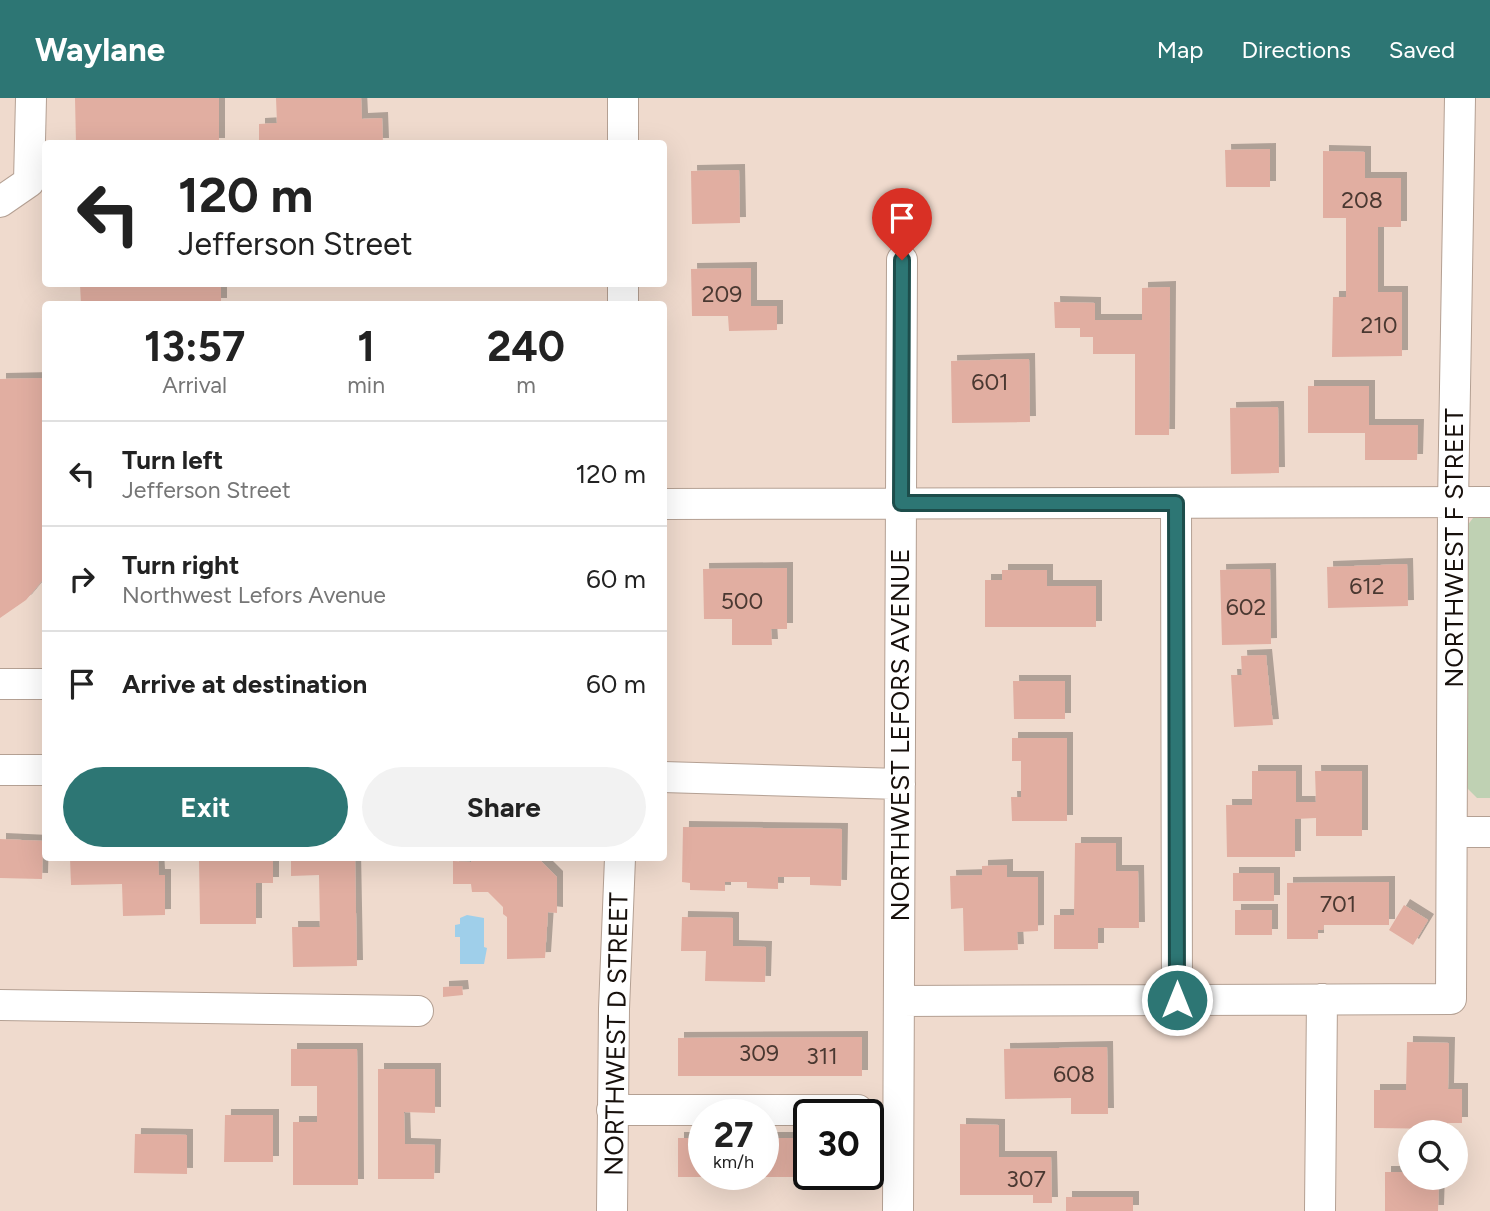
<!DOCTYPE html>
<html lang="en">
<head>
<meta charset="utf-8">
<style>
  body { margin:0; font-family:Figtree,sans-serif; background:#f2f2f2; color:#222; height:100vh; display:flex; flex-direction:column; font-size:26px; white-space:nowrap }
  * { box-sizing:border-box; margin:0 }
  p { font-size:23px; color:#767676 }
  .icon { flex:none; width:38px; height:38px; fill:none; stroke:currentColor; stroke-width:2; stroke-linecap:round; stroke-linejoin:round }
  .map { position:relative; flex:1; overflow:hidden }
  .details { position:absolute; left:42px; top:203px; width:625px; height:560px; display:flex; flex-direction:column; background:#fff; border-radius:7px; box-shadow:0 7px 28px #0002 }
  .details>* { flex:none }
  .hud { position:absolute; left:42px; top:42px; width:625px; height:147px; border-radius:7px; box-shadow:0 7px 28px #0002; background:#fff; color:#222; overflow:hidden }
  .controls { position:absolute; left:1398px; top:1022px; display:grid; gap:14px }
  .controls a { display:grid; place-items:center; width:70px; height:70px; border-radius:50%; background:#fff; box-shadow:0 7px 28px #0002; font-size:35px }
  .speed { position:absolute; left:688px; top:1001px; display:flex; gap:14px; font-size:35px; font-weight:700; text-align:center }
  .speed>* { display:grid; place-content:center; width:91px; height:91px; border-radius:50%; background:#fff; box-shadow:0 7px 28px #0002; line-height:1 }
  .speed small { font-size:18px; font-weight:400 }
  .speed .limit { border:4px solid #111; border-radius:10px; background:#fff; color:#111 }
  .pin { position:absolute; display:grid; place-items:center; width:60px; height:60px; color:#fff; margin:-72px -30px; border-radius:50% 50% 50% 0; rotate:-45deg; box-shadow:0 0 7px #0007 }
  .pin .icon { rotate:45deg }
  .me { position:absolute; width:77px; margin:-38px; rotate:0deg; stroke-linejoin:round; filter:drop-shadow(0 0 5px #0008) }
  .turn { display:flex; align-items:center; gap:24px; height:147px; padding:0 21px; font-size:32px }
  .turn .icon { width:91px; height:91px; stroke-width:2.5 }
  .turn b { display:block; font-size:49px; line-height:60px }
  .eta { display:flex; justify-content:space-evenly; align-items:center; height:119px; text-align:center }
  .eta b { font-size:42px; font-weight:700; line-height:49px }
  .cta { display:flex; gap:14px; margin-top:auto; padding:14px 21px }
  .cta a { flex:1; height:80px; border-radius:42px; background:#2d7674; color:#fff; font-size:28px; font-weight:700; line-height:80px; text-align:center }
  .cta a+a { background:#f2f2f2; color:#222 }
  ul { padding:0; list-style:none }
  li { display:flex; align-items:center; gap:21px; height:105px; padding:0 21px; border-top:2px solid #e0e0e0 }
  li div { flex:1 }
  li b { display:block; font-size:26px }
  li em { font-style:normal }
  header { display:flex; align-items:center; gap:42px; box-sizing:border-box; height:98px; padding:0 35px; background:#2d7674; color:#fff }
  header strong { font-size:33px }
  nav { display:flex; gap:38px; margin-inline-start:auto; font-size:24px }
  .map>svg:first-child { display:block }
</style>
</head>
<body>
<header>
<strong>Waylane</strong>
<nav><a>Map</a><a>Directions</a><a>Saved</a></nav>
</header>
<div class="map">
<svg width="1490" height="1113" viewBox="0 0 1490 1113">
  <defs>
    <filter id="shadow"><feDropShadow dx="6" dy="-6" stdDeviation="0" flood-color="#0004"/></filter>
  </defs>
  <rect width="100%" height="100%" fill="#efdacd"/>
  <path fill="#bfd1b3" d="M1490,419v281h-13l-10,-10v-262l6,-8z"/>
  <path fill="#9fcfea" d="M467,817l17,3v29l3,1 -3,16h-24v-27h-5v-12l5,-1v-6z"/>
  <path fill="#e1aea1" filter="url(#shadow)" d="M75,0h144v46h-143z
    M276,0h85l1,21 20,-1 1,26h-124v-20l18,-1z
    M1270,51v38h-44l-1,-37z
    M1323,53l42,1v26h36v49h-23v65h24v64l-70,1 1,-60h13v-79h-23z
    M739,72l1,53 -48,1 -1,-53z
    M751,170v38h26v24l-48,1 -1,-15h-36l-1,-47z
    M80,186h141v20h-140z
    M1170,189l-1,148h-34v-81h-42v-17h-13v-9h-25l-1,-26 41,1v17h47v-32z
    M1029,261l1,63 -78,1 -1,-62z
    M46,280v198l-20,24 -26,18v-239z
    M1308,288h61v39h49l-1,35h-52v-27h-57z
    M1278,309l1,66 -48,1 -1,-66z
    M1407,466l1,42 -80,2 -1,-41z
    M787,470v61h-16l1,16h-40v-26h-28l-1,-50z
    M1270,471l1,75 -49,1 -2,-75z
    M1002,472h45v16h49v41h-111v-47h17z
    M1266,557l7,70 -39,2 -3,-52h11l-1,-19z
    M1013,583h52v38h-51z
    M1012,640h55v83h-55l-1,-24h10v-36h-9z
    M1252,673h44v31h20l-1,-31h47v65h-46v-18l-21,1v38h-68l-1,-52h26z
    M683,729l159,2 -1,57 -31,-1v-8h-32v12l-31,-1v-6h-22v9l-35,-1v-7l-8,-1z
    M0,741l43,2 -1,38 -42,-1z
    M1075,745h41v28h22l1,57h-41v21h-44v-34h20z
    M70,760h88l1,17h6v40l-42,1 -1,-32 -51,1z
    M199,760h74v25h-17v41h-56z
    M291,760h64l2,108 -64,1 -1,-40h28l-1,-52 -28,1z
    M471,760h71l-2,2 17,17v36l-9,-1 -3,46 -38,1v-42l-4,-3v-7l-15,-15h-16l-1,-8h-18v-23l18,1z
    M1007,767v12h31v54l-21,1 1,18 -54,1 -1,-43 -12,1 -1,-33 32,-1v-9z
    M1233,775h41v28h-41z
    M1389,784v43h-65l-1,5h-5v9h-31v-56z
    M1404,807l24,15 -15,25 -24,-15z
    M1235,812h37v25h-37z
    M682,819l51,1v28l33,1 -1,35 -60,-1 1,-30h-25z
    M462,888l1,9 -20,2v-10z
    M862,939v39h-184v-38z
    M1407,944l42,1 -1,46h14v34h-14v6l-74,-1v-38h32z
    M1107,949l1,67h-37v-16l-66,1 -1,-50z
    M291,951h66l1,136h-65v-63h24v-36h-26z
    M378,971h57v44l-31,-1 1,32 30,1 -1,34h-56z
    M225,1017h48v47h-49z
    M960,1026l39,1v32h52l1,46h-19v-8h-73z
    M135,1036l52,1v39l-53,-1z
    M678,1040h26v36h59v-36h45v36h52v3h-182z
    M1385,1074h25v6h29l-1,33h-53z
    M1066,1099h67v14h-67z"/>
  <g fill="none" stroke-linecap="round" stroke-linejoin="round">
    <defs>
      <path id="minor" d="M623,46v-46
        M0,104l29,-20 2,-84
        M623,186v20
        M1176,405l1,497
        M663,406l827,-2
        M0,586h46
        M0,672h46
        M663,679l237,7
        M1453,734h37
        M899,903l552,-2 2,-496 7,-405
        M0,907l418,6
        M612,1012h246
        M612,1113l2,-202 6,-151
        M898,1113l4,-951
        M1320,1113l2,-212"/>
    </defs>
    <use href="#minor" stroke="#b4a093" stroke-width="32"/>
    <use href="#minor" stroke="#fff" stroke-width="30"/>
  </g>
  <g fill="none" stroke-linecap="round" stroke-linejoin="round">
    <defs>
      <path id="route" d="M902,162l-1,243h275l1,497"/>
    </defs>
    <use href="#route" stroke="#1d4d4b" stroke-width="18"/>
    <use href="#route" stroke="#2d7674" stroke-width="12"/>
  </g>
  <g text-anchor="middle" stroke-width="6" stroke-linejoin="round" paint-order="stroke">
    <g font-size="23" fill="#4a3831">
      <text x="1362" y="110">208</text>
      <text x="722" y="204">209</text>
      <text x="1379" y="235">210</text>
      <text x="990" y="292">601</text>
      <text x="1367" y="496">612</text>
      <text x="742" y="511">500</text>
      <text x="1246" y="517">602</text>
      <text x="1338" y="814">701</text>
      <text x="759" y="963">309</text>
      <text x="822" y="966">311</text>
      <text x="1074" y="984">608</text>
      <text x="1026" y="1089">307</text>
    </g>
    <g font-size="26" fill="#17100c" stroke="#fff">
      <text transform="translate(1454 450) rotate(-90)" y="9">NORTHWEST F STREET</text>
      <text transform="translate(900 637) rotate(-90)" y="9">NORTHWEST LEFORS AVENUE</text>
      <text transform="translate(616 936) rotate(-89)" y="9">NORTHWEST D STREET</text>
    </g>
  </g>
</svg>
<div class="controls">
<a><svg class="icon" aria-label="search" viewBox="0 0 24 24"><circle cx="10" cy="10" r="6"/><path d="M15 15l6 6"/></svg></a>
</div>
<div class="speed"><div>27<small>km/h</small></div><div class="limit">30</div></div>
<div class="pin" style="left:902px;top:162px;background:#d93025"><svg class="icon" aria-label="arrive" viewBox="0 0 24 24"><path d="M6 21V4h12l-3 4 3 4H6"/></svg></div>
<svg class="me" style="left:1177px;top:902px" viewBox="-20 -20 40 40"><circle r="17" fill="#2d7674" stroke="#fff" stroke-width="3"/><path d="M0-11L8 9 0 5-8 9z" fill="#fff"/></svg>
<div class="hud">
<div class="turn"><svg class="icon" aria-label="left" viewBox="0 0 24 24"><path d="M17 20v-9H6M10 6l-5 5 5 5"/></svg><div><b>120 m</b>Jefferson Street</div></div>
</div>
<section class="details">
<div class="eta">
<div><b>13:57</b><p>Arrival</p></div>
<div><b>1</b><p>min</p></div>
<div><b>240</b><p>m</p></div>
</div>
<ul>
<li><svg class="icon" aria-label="left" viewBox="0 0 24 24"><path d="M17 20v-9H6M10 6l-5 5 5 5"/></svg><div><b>Turn left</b><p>Jefferson Street</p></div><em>120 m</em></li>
<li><svg class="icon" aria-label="right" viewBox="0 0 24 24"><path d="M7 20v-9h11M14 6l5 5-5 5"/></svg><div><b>Turn right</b><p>Northwest Lefors Avenue</p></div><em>60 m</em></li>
<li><svg class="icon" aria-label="arrive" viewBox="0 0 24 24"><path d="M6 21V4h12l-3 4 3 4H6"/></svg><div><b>Arrive at destination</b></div><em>60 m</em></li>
</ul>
<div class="cta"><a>Exit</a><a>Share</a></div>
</section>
</div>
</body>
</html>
